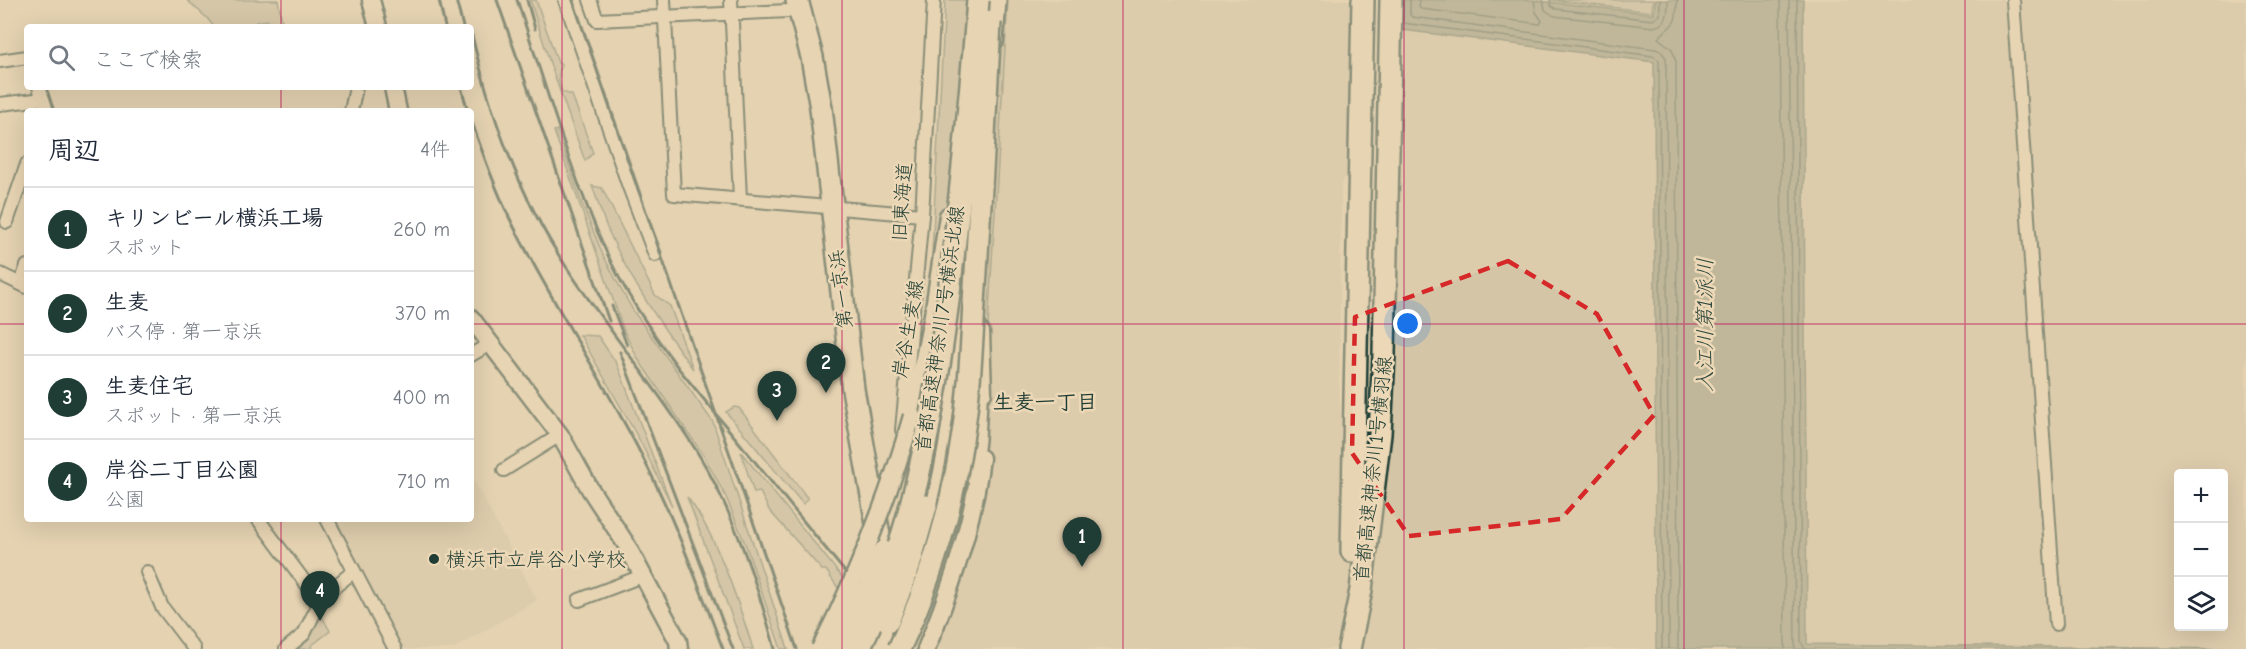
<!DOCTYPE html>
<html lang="ja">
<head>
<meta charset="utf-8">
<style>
  body { margin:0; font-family:"Comic Neue","Klee One",sans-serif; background:#f6f6f7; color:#1f2937 }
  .controls { position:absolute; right:18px; bottom:18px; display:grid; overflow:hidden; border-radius:6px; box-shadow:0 6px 24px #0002 }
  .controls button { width:54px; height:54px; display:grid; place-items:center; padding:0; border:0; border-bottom:2px solid #e0e1e3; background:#fff; color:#1f2937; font:30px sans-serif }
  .you { position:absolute; left:1408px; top:324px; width:21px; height:21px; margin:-15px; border:4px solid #fff; border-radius:50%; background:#1a73e8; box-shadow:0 0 0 9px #1a73e833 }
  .badge { display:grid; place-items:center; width:39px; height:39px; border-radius:50%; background:#1f3d34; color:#fff; font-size:20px; font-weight:700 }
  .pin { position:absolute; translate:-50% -50px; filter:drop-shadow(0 2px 3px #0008) }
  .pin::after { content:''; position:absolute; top:32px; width:21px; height:18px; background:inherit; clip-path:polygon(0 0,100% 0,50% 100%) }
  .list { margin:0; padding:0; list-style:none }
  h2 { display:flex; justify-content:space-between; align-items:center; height:78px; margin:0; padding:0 24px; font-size:26px }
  h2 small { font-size:20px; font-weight:400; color:#747a83 }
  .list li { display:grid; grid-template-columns:39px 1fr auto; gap:18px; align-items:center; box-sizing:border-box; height:84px; padding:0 24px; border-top:2px solid #e0e1e3 }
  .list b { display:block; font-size:22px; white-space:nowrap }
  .list p { margin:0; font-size:20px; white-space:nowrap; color:#747a83 }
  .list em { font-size:20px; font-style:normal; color:#747a83 }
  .icon { flex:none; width:33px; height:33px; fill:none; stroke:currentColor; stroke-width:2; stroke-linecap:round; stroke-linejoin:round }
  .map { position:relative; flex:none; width:2246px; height:649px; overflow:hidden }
  .search { position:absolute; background:#fff; box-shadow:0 6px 24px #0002; left:24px; top:24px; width:450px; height:66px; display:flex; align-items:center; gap:15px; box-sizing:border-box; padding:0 21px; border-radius:6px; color:#747a83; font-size:22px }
  .panel { position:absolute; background:#fff; box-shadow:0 6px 24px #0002; left:24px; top:108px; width:450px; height:414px; border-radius:6px }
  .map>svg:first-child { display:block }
  .built { fill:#d4c5a6; fill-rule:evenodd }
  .green { fill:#c3b99c; stroke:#717b68; stroke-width:1.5 }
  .water { fill:#96977f; stroke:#667361; stroke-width:1.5 }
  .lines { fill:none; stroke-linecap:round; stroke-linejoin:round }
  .shore { stroke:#4f6152; stroke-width:1.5 }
  .street-casing { stroke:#1f3d34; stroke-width:16 }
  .secondary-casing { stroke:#1f3d34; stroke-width:21 }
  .highway-casing { stroke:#1f3d34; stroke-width:26 }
  .street { stroke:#ecd8b6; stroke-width:12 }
  .secondary { stroke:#ecd8b6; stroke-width:16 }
  .highway { stroke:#ecd8b6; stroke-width:21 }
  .rail { stroke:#1f3d34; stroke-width:3 }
  .secondary-bridge-casing { stroke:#1f3d34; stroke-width:21; stroke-linecap:butt }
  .highway-bridge-casing { stroke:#1f3d34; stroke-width:26; stroke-linecap:butt }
  .secondary-bridge { stroke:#ecd8b6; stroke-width:16 }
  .highway-bridge { stroke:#ecd8b6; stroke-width:21 }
  .marked { fill:none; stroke:#d62828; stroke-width:4.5; stroke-dasharray:12 8; stroke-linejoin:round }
  .grid { fill:none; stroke:#c2185b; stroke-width:1.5; stroke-opacity:0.55 }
  .poi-dot { fill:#1f3d34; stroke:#ecd8b6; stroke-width:2 }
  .labels { text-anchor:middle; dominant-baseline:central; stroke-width:5; stroke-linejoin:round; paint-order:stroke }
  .street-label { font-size:20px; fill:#1f3d34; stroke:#ecd8b6 }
  .poi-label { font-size:20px; fill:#1f3d34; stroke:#ecd8b6; text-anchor:start }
  .water-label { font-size:21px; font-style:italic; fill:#314a3f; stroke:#ecd8b6 }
  .neighbourhood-label { font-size:21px; font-weight:bold; fill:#1f3d34; stroke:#ecd8b6 }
</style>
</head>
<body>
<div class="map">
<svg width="2246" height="649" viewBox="0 0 2246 649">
  <rect width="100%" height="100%" fill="#e4d2b1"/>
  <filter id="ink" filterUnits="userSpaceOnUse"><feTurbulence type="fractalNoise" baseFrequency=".0167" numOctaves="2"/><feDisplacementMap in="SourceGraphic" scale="12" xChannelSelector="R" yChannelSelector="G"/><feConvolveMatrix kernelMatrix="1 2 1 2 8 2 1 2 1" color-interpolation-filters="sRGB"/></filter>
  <g filter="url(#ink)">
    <g class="built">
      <path d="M1008,0H1355L1352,161L1341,186L1339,395L1346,465L1388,464L1392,339L1395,29L1654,62L1656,649H939L931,621L923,618L929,603L936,600L940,590L957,581L964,573L976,522Z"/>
      <path d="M1530,0H1655V14Z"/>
      <path d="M1803,0H2246V649L1807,644ZM2178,474H2224V626H2178Z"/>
      <path d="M471,475L537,600L453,649H401L332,519H471Z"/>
    </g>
    <g class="green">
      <path d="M187,0H278L283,27L273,24L267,20L256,22L255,27H214L207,18Z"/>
      <path d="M530,0H536L558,63L562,65C557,73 559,84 562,92L572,95L593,153L585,161L551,66Z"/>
      <path d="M945,0H1008L976,522L918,524Z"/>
      <path d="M1550,0H1653L1652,12Z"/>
      <path d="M557,130L581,201L603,255L622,291L634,312L713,422L788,649H781L746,546L726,497L704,456L638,359L624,331L554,131Z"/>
      <path d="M592,186L602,188L655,295L670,306L693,369C661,325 630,280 608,230C602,216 598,201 592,186Z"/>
      <path d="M580,335L598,336L617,364L672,506L640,441Z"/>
      <path d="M734,407L739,408L808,499L803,504L726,412Z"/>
      <path d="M741,452L867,608L862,617L838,588L826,570H822L769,510L760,492L754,493Z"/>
      <path d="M687,497C716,533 739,604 753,649H744Z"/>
      <path d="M319,611L330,631L311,646L312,649H295Z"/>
    </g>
    <path class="water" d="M1397,0H1530L1654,14L1655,0H1803L1807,644L2246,649H1656L1654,62L1395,29Z"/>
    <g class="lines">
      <g class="shore">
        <path d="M1410,0V15L1412,17L1655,49L1661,51L1666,58L1669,649"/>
        <path d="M1419,0V7L1421,9L1540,24L1542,21L1536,12L1534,0"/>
        <path d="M1543,0L1545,10L1554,16L1654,27C1668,24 1668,13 1668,0"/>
        <path d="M1550,0L1551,6L1556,9L1653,20L1660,15V0"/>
        <path d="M1677,0C1677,26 1674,22 1658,38L1672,49L1676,62L1678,649"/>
        <path d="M1780,0L1785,649"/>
        <path d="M1789,0L1795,649"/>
        <path d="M1797,0L1801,642L1805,649"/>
        <path d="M1403,23L1653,56L1659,60L1662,649"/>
      </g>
      <g class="street-casing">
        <g id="street">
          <path d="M565,0L628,184L655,255"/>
          <path d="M590,0L597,20L789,11"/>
          <path d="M664,0L674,194L922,215"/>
          <path d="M731,0L740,199"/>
          <path d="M2013,0L2056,624"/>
          <path d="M0,61L27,57"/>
          <path d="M39,87L47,111"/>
          <path d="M0,104L35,100L42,97"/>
          <path d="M351,111L356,87"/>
          <path d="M7,222L27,164"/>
          <path d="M0,274L27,287"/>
          <path d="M21,283L27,266"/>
          <path d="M471,355L490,344"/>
          <path d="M902,430L922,215L934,0"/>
          <path d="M504,470L560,435"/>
          <path d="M258,519L319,601"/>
          <path d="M327,519L395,649"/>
          <path d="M147,572L162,607L194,649"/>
          <path d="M579,600L642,576"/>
          <path d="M286,649L304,634L322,597L354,571"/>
        </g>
      </g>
      <g class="secondary-casing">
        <g id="secondary">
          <path d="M371,0L378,27"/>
          <path d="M393,87L398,111"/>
          <path d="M471,318L560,435L590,489L626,544L678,641L679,649"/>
          <path d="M981,332L983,393"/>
          <path d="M912,416L933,315L948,216"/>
          <path d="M926,649C952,587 973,524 981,458"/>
        </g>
      </g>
      <g class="highway-casing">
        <g id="highway">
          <path d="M797,0L812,57L821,108L853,389L885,569"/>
          <path d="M992,41L995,0"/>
          <path d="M970,472L974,440L977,380"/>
          <path d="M1352,551L1363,0"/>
          <path d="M923,560C933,521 944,483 950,443C961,371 962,299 969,227"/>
          <path d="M876,602L883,649"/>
          <path d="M1349,649L1361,590L1380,434L1384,354L1391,0"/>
        </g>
      </g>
      <use href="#street" class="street"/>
      <use href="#secondary" class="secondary"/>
      <use href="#highway" class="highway"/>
      <g class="rail">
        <path d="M439,0L445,27"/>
        <path d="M456,0L463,27"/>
        <path d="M497,0L609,321"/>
        <path d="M517,0C545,83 569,169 605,249C624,292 651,331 679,369L908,649"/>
        <path d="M527,0L535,29"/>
        <path d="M573,0L797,649"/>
        <path d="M471,31C489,110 515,185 558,254C602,324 656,385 699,455C734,513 757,584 775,649"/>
        <path d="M461,87L468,111"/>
        <path d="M471,119C482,152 494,185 509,217C549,299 600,374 642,456C674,518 698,584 723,649"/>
        <path d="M612,306L627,345"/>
        <path d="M620,352L733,649"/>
      </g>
      <g class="secondary-bridge-casing">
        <path id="secondary-bridge" d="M820,649C858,574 889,497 912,416"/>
      </g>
      <g class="highway-bridge-casing">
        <g id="highway-bridge">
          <path d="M888,621L909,566L926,506"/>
          <path d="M839,649L869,588L884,552"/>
          <path d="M859,649C920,521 940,379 955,240C964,160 972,80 978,0"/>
          <path d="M899,649C930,583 951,512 962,440C971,385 972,328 976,272C981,189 986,105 990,22"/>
        </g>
      </g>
      <use href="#secondary-bridge" class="secondary-bridge"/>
      <use href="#highway-bridge" class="highway-bridge"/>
    </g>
  </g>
  <path d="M0 0H2246V649H0ZM1508,261L1597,314L1654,415L1561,519L1409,536L1352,453L1355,317Z" fill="#e4d2b1" fill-opacity=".55" fill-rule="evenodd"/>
  <path class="marked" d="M1508,261L1597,314L1654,415L1561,519L1409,536L1352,453L1355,317Z"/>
  <path class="grid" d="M281,0V27M562,0V649M842,0V649M1123,0V649M1404,0V649M1684,0V649M1965,0V649M281,87V111M0,324H27M471,324H2246M281,519V649"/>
  <circle class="poi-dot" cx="434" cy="559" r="6"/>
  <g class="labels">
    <g class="street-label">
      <text transform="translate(902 202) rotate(-86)">旧東海道</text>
      <text transform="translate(841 289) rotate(-97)">第一京浜</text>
      <text transform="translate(908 329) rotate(-80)">岸谷生麦線</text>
      <text transform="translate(940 329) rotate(-82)">首都高速神奈川7号横浜北線</text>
      <text transform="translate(1373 469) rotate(-84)">首都高速神奈川1号横羽線</text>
    </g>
    <g class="poi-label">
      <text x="446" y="559">横浜市立岸谷小学校</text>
    </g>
    <g class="water-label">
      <text transform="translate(1705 325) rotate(-90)">入江川第1派川</text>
    </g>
    <g class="neighbourhood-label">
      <text x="1045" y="402">生麦一丁目</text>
    </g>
  </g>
</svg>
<div class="controls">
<button>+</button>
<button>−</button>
<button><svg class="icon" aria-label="layers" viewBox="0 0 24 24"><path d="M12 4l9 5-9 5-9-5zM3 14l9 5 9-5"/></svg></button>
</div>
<div class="you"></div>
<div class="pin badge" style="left:1082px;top:567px">1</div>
<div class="pin badge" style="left:826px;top:393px">2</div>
<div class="pin badge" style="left:777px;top:421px">3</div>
<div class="pin badge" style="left:320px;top:621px">4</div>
<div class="search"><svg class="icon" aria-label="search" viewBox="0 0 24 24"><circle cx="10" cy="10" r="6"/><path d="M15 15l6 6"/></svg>ここで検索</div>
<section class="panel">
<h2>周辺<small>4件</small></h2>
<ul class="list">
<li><span class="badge">1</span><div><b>キリンビール横浜工場</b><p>スポット</p></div><em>260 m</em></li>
<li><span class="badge">2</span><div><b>生麦</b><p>バス停 · 第一京浜</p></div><em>370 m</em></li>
<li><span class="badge">3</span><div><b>生麦住宅</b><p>スポット · 第一京浜</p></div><em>400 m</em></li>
<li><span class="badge">4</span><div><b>岸谷二丁目公園</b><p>公園</p></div><em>710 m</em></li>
</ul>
</section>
</div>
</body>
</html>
